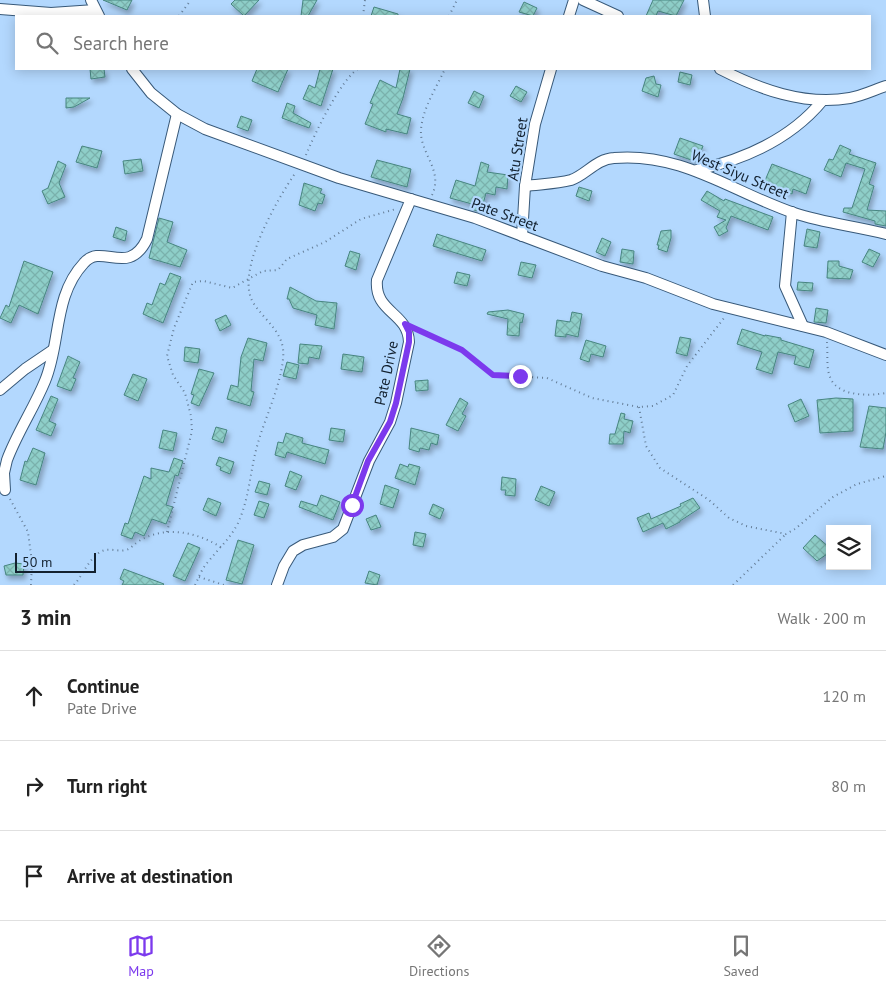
<!DOCTYPE html>
<html lang="en">
<head>
<meta charset="utf-8">
<style>
  body { margin:0; font-family:"PT Sans",sans-serif; background:#f2f2f2; color:#222 }
  .controls { position:absolute; right:15px; bottom:15px; display:grid; overflow:hidden; border-radius:0px; box-shadow:0 2px 12px #0003 }
  .controls button { width:45px; height:45px; display:grid; place-items:center; padding:0; border:0; border-bottom:1px solid #e0e0e0; background:#fff; color:#222; font:25px sans-serif }
  .scale { position:absolute; left:15px; bottom:12px; width:81px; box-sizing:border-box; padding-left:5px; border:2px solid #13212f; border-top:0; font-size:14px; line-height:18px; white-space:nowrap; color:#13212f; -webkit-text-stroke:4px #b3d8fe; paint-order:stroke }
  .stop { position:absolute; width:15px; height:15px; margin:-11px; border:4px solid #7c3aed; border-radius:50%; background:#fff }
  .stop.end { background:#7c3aed; border-color:#fff; box-shadow:0 1px 5px #0008 }
  .list { margin:0; padding:0; list-style:none }
  h2 { display:flex; justify-content:space-between; align-items:center; height:65px; margin:0; padding:0 20px; font-size:21px }
  h2 small { font-size:16px; font-weight:400; color:#767676 }
  .list li { display:grid; grid-template-columns:32px 1fr auto; gap:15px; align-items:center; box-sizing:border-box; height:90px; padding:0 20px; border-top:1px solid #e0e0e0 }
  .list b { display:block; font-size:19px; white-space:nowrap }
  .list p { margin:0; font-size:16px; white-space:nowrap; color:#767676 }
  .list em { font-size:16px; font-style:normal; color:#767676 }
  .icon { flex:none; width:28px; height:28px; fill:none; stroke:currentColor; stroke-width:2; stroke-linecap:round; stroke-linejoin:round }
  .map { position:relative; flex:none; width:886px; height:585px; overflow:hidden }
  .search { position:absolute; background:#fff; box-shadow:0 2px 12px #0003; left:15px; right:15px; top:15px; height:55px; display:flex; align-items:center; gap:12px; box-sizing:border-box; padding:0 18px; border-radius:0px; color:#767676; font-size:19px }
  .sheet { height:335px; background:#fff }
  nav { display:flex; justify-content:space-around; align-items:center; box-sizing:border-box; height:70px; border-top:1px solid #e0e0e0; background:#fff; font-size:14px; color:#767676 }
  nav a { display:grid; justify-items:center; gap:2px }
  nav .on { color:#7c3aed }
  .map>svg:first-child { display:block }
  .building { fill:url(#building-cross-hatch); stroke:#478580; filter:url(#shadow) }
  .lines { fill:none; stroke-linecap:round; stroke-linejoin:round }
  .minor-casing { stroke:#385979; stroke-width:12 }
  .path { stroke:#647d97; stroke-width:2; stroke-dasharray:1 4; stroke-linecap:butt }
  .minor { stroke:#fff; stroke-width:10 }
  .route { stroke:#7c3aed; stroke-width:6 }
  .labels { text-anchor:middle; dominant-baseline:central; stroke-width:4.5; stroke-linejoin:round; paint-order:stroke }
  .street-label { font-size:15px; fill:#13212f; stroke:#b3d8fe }
</style>
</head>
<body>
<div class="map">
<svg width="886" height="585" viewBox="0 0 886 585">
  <defs>
    <pattern id="building-cross-hatch" width="8" height="8" patternUnits="userSpaceOnUse" patternTransform="scale(1.25)"><rect width="8" height="8" fill="#8ecec8"/><path d="M0 0l8 8M0 8l8-8" fill="none" stroke="#7ab1ac"/></pattern>
    <filter id="shadow"><feDropShadow dx="2.5" dy="4" stdDeviation="2.5" flood-color="#0004"/></filter>
  </defs>
  <rect width="100%" height="100%" fill="#b3d8fe"/>
  <g class="building">
    <path d="M103,0H132L127,10Z"/>
    <path d="M235,0H259L244,16L231,4Z"/>
    <path d="M303,0H317L308,16H301Z"/>
    <path d="M653,0H684L676,16L658,11L656,16H646Z"/>
    <path d="M524,2L537,8L533,16L519,12Z"/>
    <path d="M374,7L398,14V16H371Z"/>
    <path d="M90,69H104L105,77L91,79Z"/>
    <path d="M257,69H288L278,92L252,81Z"/>
    <path d="M320,69H333L321,106L303,99L309,85L315,88Z"/>
    <path d="M400,69H410L403,98L397,114L411,118L407,134L386,129V132L365,124L373,104L370,103L380,80L396,88Z"/>
    <path d="M680,72L692,75L690,85L678,82Z"/>
    <path d="M654,76L656,84L661,85L658,97L642,91L646,78Z"/>
    <path d="M516,86L527,92L521,102L510,96Z"/>
    <path d="M474,91L484,96L479,108L468,103Z"/>
    <path d="M66,98H90L74,107L66,108Z"/>
    <path d="M287,103L295,106L293,113L311,123L309,128L282,118Z"/>
    <path d="M241,116L252,120L248,131L237,127Z"/>
    <path d="M680,138L703,146L697,162L674,154Z"/>
    <path d="M840,145L851,150L849,154L876,163L869,184L874,186L867,210L886,211V226L875,224V221L843,212L844,208H852L865,169L846,163L841,177L824,170L829,159L833,160Z"/>
    <path d="M82,146L102,151L97,168L76,162Z"/>
    <path d="M141,159L143,171L125,174L123,161Z"/>
    <path d="M377,160L411,169L407,187L371,177Z"/>
    <path d="M58,161L66,165L59,183L65,197L48,204L42,191L48,188Z"/>
    <path d="M481,162L489,165L487,172L508,175L507,189L496,187L495,195L486,193L481,212L471,209L472,204L450,198L456,180L475,186Z"/>
    <path d="M772,164L811,179L806,194L793,189L792,194L764,183Z"/>
    <path d="M304,183L322,189L320,193L325,195L322,204L318,203L315,211L299,205Z"/>
    <path d="M579,187L592,191L589,201L576,196Z"/>
    <path d="M707,191L724,201L725,199L773,217L768,230L731,216L726,228L728,231L719,236L714,227L726,220L717,217L720,211L701,200Z"/>
    <path d="M159,218L173,222L167,242L187,250L180,267L149,258Z"/>
    <path d="M116,227L127,231L125,241L113,237Z"/>
    <path d="M807,229L820,232L817,248L804,246Z"/>
    <path d="M671,230V238L667,252L658,249L659,245H657L661,231Z"/>
    <path d="M437,234L486,250L482,261L433,246Z"/>
    <path d="M602,238L611,242L605,256L596,252Z"/>
    <path d="M622,249L634,251L633,264L620,262Z"/>
    <path d="M869,249L880,254L873,267L862,262Z"/>
    <path d="M350,251L360,254L356,270L345,266Z"/>
    <path d="M24,261L53,272L38,314L19,305L11,323L0,318L6,305L9,307Z"/>
    <path d="M828,261H839V266L853,270L850,279L827,278Z"/>
    <path d="M521,262L536,265L532,278L518,275Z"/>
    <path d="M457,272L470,275L467,286L454,283Z"/>
    <path d="M170,273L181,277L163,323L143,314L147,303L152,305L160,283L165,285Z"/>
    <path d="M798,282L813,283L812,291L797,290Z"/>
    <path d="M290,287L316,301L337,303L334,329L315,325L317,315L293,308L289,299H287Z"/>
    <path d="M816,308L828,310L826,323L814,322Z"/>
    <path d="M508,310L524,314L522,323L520,322L519,336L507,335L508,319L487,314L488,312Z"/>
    <path d="M572,312L582,314L578,337L566,334V337L555,336L557,320L570,322Z"/>
    <path d="M226,315L231,325L220,331L215,320Z"/>
    <path d="M742,329L765,336V335L781,338V340L814,350L809,368L794,364L796,356L778,352L772,374L756,369L762,352L737,344Z"/>
    <path d="M680,337L691,339L687,356L676,353Z"/>
    <path d="M248,338L267,343L263,361L254,359L251,391L254,392L250,406L227,399L231,385L238,387L241,357Z"/>
    <path d="M586,340L606,346L603,357L591,354L589,362L580,359Z"/>
    <path d="M300,344L322,346L319,359L309,357L308,364L298,363Z"/>
    <path d="M185,347L200,349L198,363L184,361Z"/>
    <path d="M343,354L364,357L362,372L341,369Z"/>
    <path d="M68,356L80,362L73,378L76,379L71,391L57,386Z"/>
    <path d="M287,362L299,365L296,379L283,376Z"/>
    <path d="M199,369L214,373L199,406L191,403L194,395L191,394Z"/>
    <path d="M133,374L147,379L138,401L124,395Z"/>
    <path d="M428,380V390L416,391L415,381Z"/>
    <path d="M51,396L58,399L49,421L56,424L51,436L36,430Z"/>
    <path d="M460,398L468,403L462,414L466,416L458,431L446,425Z"/>
    <path d="M836,398L853,399V431L820,433L817,400Z"/>
    <path d="M801,399L809,416L795,422L788,405Z"/>
    <path d="M869,406L886,408V432L883,449L860,447Z"/>
    <path d="M621,413L625,414L624,419L633,421L630,433L624,431L623,444H609L610,434H615Z"/>
    <path d="M216,427L227,430L223,443L212,439Z"/>
    <path d="M331,428L345,430L343,442L329,440Z"/>
    <path d="M411,428L439,435L437,445L431,443L429,450L420,448L419,452L409,449Z"/>
    <path d="M163,430L177,433L173,451L159,448Z"/>
    <path d="M286,433L303,438L302,443L329,450L325,464L287,452L285,458L275,455L278,442L283,443Z"/>
    <path d="M33,448L45,453L36,485L20,480L25,461L27,462Z"/>
    <path d="M219,457L234,462L230,474L220,470L221,467L216,465Z"/>
    <path d="M174,458L183,461L178,476L175,475L166,505L173,507L166,524L152,519L144,536L135,532L132,539L121,535L125,523L128,524L144,476L151,479V468L169,472Z"/>
    <path d="M400,464L408,467L409,464L420,467L415,485L395,478Z"/>
    <path d="M290,471L302,476L296,490L285,486Z"/>
    <path d="M502,477L516,479L515,496L505,495L506,490H501Z"/>
    <path d="M259,481L270,484L267,495L255,492Z"/>
    <path d="M385,485L399,490L393,508L380,504Z"/>
    <path d="M541,486L555,492L549,506L535,500Z"/>
    <path d="M321,495L340,502L333,520L299,507L301,501L317,506Z"/>
    <path d="M208,498L221,503L216,516L203,510Z"/>
    <path d="M693,498L700,508L680,521V522L666,529L663,523L643,532L637,518L649,513L651,519L681,506L680,504Z"/>
    <path d="M259,501L269,504L264,518L254,515Z"/>
    <path d="M433,504L444,509L440,519L429,514Z"/>
    <path d="M376,515L381,527L371,530L366,519Z"/>
    <path d="M415,532L426,534L423,547L413,545Z"/>
    <path d="M815,535L830,548V552L817,561L803,548Z"/>
    <path d="M238,540L254,545L242,584L226,580Z"/>
    <path d="M188,543L200,548L185,581L173,576Z"/>
    <path d="M15,563L24,564L23,575H6L4,566Z"/>
    <path d="M124,569L164,584L163,585H122L124,581L120,579Z"/>
    <path d="M369,571L380,575L377,585L365,583Z"/>
  </g>
  <g class="lines">
    <g class="minor-casing">
      <g id="minor">
        <path d="M91,0L99,16"/>
        <path d="M583,0L618,16"/>
        <path d="M703,0L705,16"/>
        <path d="M0,9L51,13L95,10"/>
        <path d="M569,16L574,0"/>
        <path d="M132,69L151,93L177,114L205,129L339,178L475,218L602,266L646,278L713,304L826,332L886,355"/>
        <path d="M720,69C759,89 804,106 850,98C862,96 874,90 886,86"/>
        <path d="M697,170C746,159 791,139 823,100"/>
        <path d="M525,186C540,184 556,184 571,180C586,175 596,159 614,158C682,152 732,192 794,213C824,223 855,226 886,234"/>
        <path d="M792,212L785,286L803,326"/>
        <path d="M522,236L525,186L535,124L551,69"/>
        <path d="M0,390L25,369L53,350"/>
        <path d="M5,490L4,473L7,460C17,433 34,408 45,381C61,343 53,296 84,263C102,242 128,278 147,239L177,114"/>
        <path d="M277,585L284,566L293,551L303,545L333,537L343,529L369,461L390,422L396,403L409,342C408,312 374,313 377,280L411,199"/>
      </g>
    </g>
    <g class="path">
      <path d="M179,16L191,0"/>
      <path d="M363,16L365,0"/>
      <path d="M449,16L457,0"/>
      <path d="M306,155C314,135 341,79 358,69"/>
      <path d="M432,195C444,170 419,153 421,129C423,108 436,88 445,69"/>
      <path d="M416,328L461,349L493,375L547,378L592,398L639,407L653,406L673,395L687,366L724,318"/>
      <path d="M827,342C828,353 826,368 830,377C837,397 870,396 886,393"/>
      <path d="M639,407L646,446L660,468L709,500L729,518L746,526L786,534L795,529L833,497L857,484L886,476"/>
      <path d="M10,499L28,532L32,562L31,585"/>
      <path d="M167,532L192,431L191,416L185,393L173,375L167,356L174,328L193,282L204,281L232,288L263,271L278,270L287,259L325,242L361,219L396,209"/>
      <path d="M199,577L224,585"/>
      <path d="M74,585C83,575 88,560 100,552C108,547 117,552 126,550C132,548 134,544 139,541C165,525 198,532 222,548"/>
      <path d="M195,585C199,577 202,568 208,562C219,548 230,539 238,523C250,497 250,469 258,443C266,415 280,388 283,359C286,334 267,323 254,304C233,274 278,198 296,172"/>
      <path d="M733,585L786,534"/>
    </g>
    <use href="#minor" class="minor"/>
  </g>
  <g class="lines">
    <path class="route" d="M352,505L368,461L390,422L396,403L409,342V332L405,324L462,350L493,375L520,376"/>
  </g>
  <g class="labels">
    <g class="street-label">
      <text transform="translate(517 149) rotate(-81)">Atu Street</text>
      <text transform="translate(740 174) rotate(23)">West Siyu Street</text>
      <text transform="translate(505 214) rotate(20)">Pate Street</text>
      <text transform="translate(386 373) rotate(-78)">Pate Drive</text>
    </g>
  </g>
</svg>
<div class="controls">
<button><svg class="icon" aria-label="layers" viewBox="0 0 24 24"><path d="M12 4l9 5-9 5-9-5zM3 14l9 5 9-5"/></svg></button>
</div>
<div class="scale">50 m</div>
<div class="stop" style="left:352px;top:505px"></div>
<div class="stop end" style="left:520px;top:376px"></div>
<div class="search"><svg class="icon" aria-label="search" viewBox="0 0 24 24"><circle cx="10" cy="10" r="6"/><path d="M15 15l6 6"/></svg>Search here</div>
</div>
<section class="sheet">
<h2>3 min<small>Walk · 200 m</small></h2>
<ul class="list">
<li><svg class="icon" aria-label="ahead" viewBox="0 0 24 24"><path d="M12 20V5M6 11l6-6 6 6"/></svg><div><b>Continue</b><p>Pate Drive</p></div><em>120 m</em></li>
<li><svg class="icon" aria-label="right" viewBox="0 0 24 24"><path d="M7 20v-9h11M14 6l5 5-5 5"/></svg><div><b>Turn right</b></div><em>80 m</em></li>
<li><svg class="icon" aria-label="arrive" viewBox="0 0 24 24"><path d="M6 21V4h12l-3 4 3 4H6"/></svg><div><b>Arrive at destination</b></div></li>
</ul>
</section>
<nav>
<a class="on"><svg class="icon" aria-label="map" viewBox="0 0 24 24"><path d="M3 6l6-2 6 2 6-2v14l-6 2-6-2-6 2zM9 4v14M15 6v14"/></svg>Map</a>
<a><svg class="icon" aria-label="directions" viewBox="0 0 24 24"><path d="M12 3l9 9-9 9-9-9zM9 14v-3h6M13 9l2 2-2 2"/></svg>Directions</a>
<a><svg class="icon" aria-label="saved" viewBox="0 0 24 24"><path d="M7 4h10v16l-5-4-5 4z"/></svg>Saved</a>
</nav>
</body>
</html>
